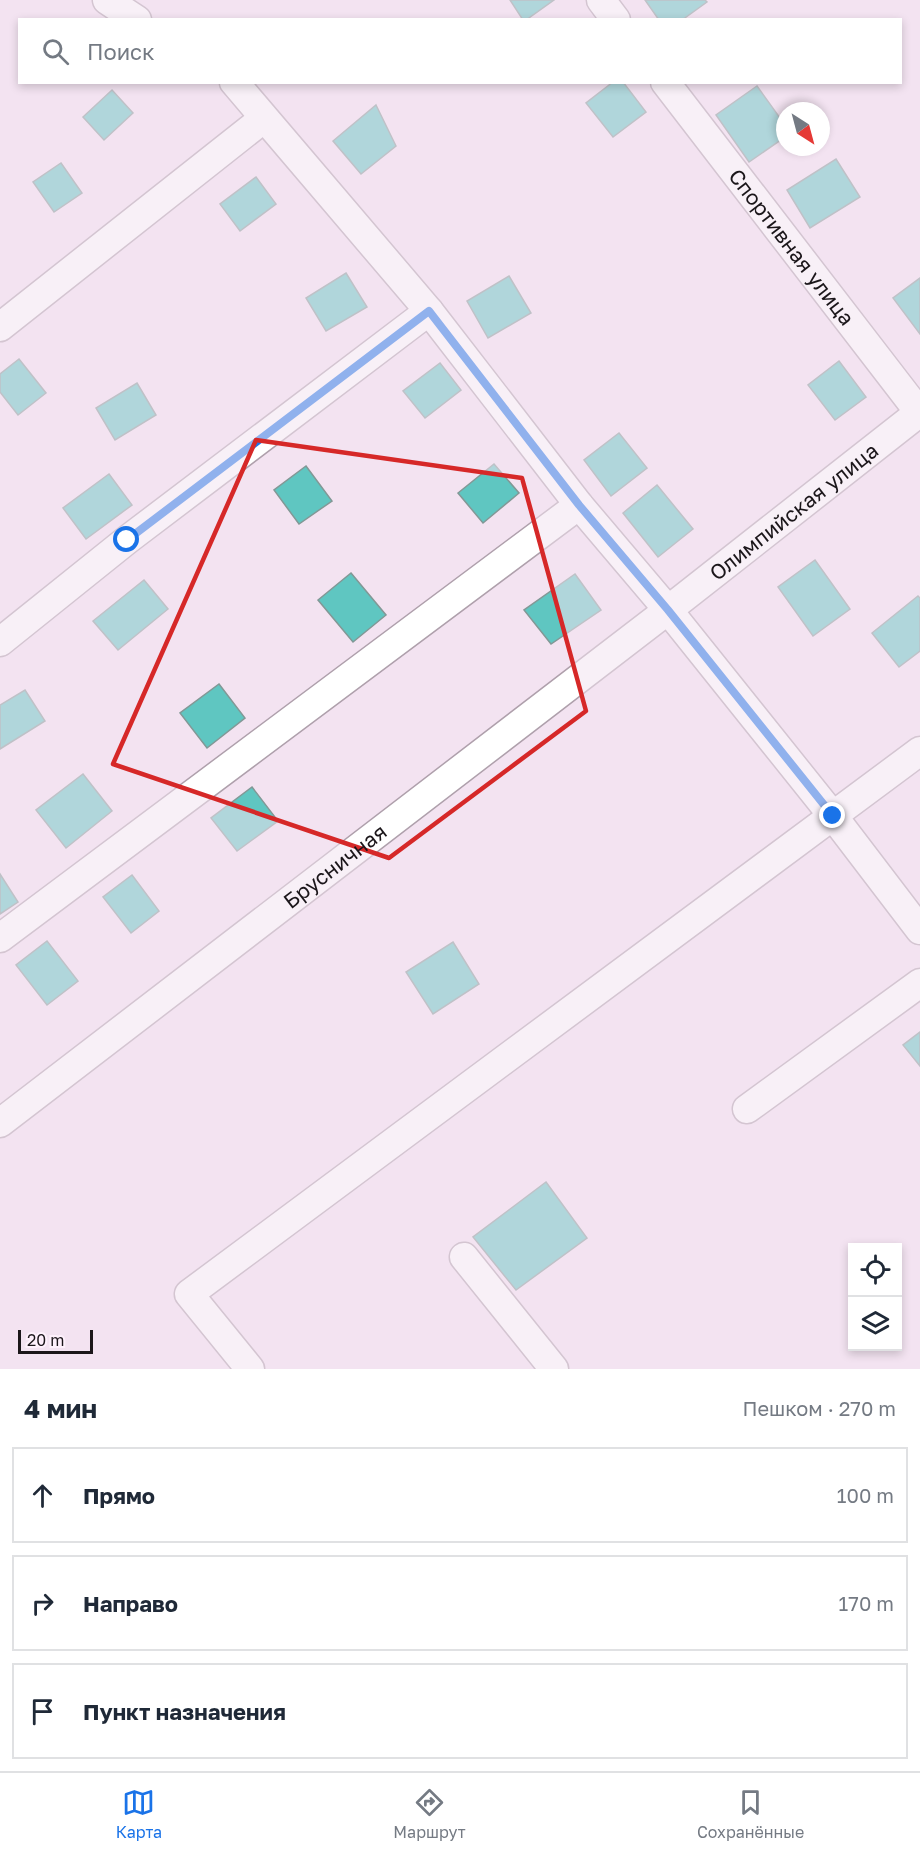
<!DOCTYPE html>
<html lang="ru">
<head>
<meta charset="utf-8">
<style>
  body { margin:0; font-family:"Golos Text",sans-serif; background:#f2f2f3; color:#1f2937 }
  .controls { position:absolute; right:18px; bottom:18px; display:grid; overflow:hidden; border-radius:0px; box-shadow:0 3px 9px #0003 }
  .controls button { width:54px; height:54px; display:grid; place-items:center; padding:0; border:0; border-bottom:2px solid #e0e1e3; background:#fff; color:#1f2937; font:30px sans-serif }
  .compass { position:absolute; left:776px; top:102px; width:54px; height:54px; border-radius:50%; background:#fff; box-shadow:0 3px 9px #0003; rotate:144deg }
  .scale { position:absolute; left:18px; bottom:15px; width:75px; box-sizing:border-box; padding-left:6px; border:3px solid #1b161a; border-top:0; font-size:16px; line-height:21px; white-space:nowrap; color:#1b161a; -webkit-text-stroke:4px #fef1fc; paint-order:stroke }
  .stop { position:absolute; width:18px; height:18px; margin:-14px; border:4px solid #1a73e8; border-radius:50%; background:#fff }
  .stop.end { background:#1a73e8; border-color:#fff; box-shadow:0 2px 6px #0008 }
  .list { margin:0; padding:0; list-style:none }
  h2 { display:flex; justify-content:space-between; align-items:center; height:78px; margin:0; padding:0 24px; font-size:26px }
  h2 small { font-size:20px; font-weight:400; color:#747a83 }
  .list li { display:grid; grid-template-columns:39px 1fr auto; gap:18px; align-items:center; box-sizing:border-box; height:96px; margin:0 12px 12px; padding:0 12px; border:2px solid #e0e1e3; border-radius:0px }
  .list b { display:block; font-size:22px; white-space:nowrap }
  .list em { font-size:20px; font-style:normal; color:#747a83 }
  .icon { flex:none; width:33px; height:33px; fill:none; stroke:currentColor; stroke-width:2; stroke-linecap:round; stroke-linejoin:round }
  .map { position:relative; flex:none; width:920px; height:1369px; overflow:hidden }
  .search { position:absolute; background:#fff; box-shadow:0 3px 9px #0003; left:18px; right:18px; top:18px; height:66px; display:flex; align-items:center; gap:15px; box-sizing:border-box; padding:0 21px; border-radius:0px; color:#747a83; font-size:22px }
  .sheet { height:402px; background:#fff }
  nav { display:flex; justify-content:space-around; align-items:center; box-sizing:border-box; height:84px; border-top:2px solid #e0e1e3; background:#fff; font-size:16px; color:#747a83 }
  nav a { display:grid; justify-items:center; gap:3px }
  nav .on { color:#1a73e8 }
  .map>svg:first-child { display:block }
  .building { fill:#5fc6c1; stroke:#829896; stroke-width:1.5 }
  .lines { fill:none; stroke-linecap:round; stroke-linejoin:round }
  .minor-casing { stroke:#afa0ac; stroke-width:31 }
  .minor { stroke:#fff; stroke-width:28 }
  .route { stroke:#1a73e8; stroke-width:8 }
  .marked { fill:none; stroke:#d62828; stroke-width:4.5; stroke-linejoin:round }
  .labels { text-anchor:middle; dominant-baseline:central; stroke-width:6; stroke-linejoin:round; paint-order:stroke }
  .street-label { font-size:21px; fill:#1b161a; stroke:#fef1fc }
</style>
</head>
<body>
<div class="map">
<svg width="920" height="1369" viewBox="0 0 920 1369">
  <rect width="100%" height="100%" fill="#f3e3f1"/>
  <g class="building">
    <path d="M510,0H554L526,20H523Z"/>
    <path d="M645,0H705L707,2L682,20H659Z"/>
    <path d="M613,82H623L646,112L613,137L586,103Z"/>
    <path d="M757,86L785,125V137L749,162L716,115Z"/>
    <path d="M112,90L133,113L104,140L83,117Z"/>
    <path d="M376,105L396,146L361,174L333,141Z"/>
    <path d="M836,159L860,197L810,228L787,190Z"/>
    <path d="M61,163L82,193L54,212L33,182Z"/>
    <path d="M256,177L276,204L240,231L220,204Z"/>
    <path d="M346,273L367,307L326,331L306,298Z"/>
    <path d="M509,276L531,313L488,338L467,301Z"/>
    <path d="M920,278V334L893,298Z"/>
    <path d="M19,359L46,393L18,415L0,392V374Z"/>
    <path d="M839,361L866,397L835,420L808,385Z"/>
    <path d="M440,363L461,390L425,418L403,391Z"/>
    <path d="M137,383L156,415L115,440L96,408Z"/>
    <path d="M619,433L647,468L611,496L584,460Z"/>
    <path d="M494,464L519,493L483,523L458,493Z"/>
    <path d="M306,466L332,501L299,524L274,490Z"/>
    <path d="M109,474L132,505L86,539L63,508Z"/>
    <path d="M657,485L693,529L658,557L623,513Z"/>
    <path d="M815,560L850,609L813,636L778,587Z"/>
    <path d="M351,573L386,615L353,642L318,600Z"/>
    <path d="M575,574L601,610L551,644L524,610Z"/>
    <path d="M144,580L168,609L118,650L93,621Z"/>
    <path d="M918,596L920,598V651L899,667L872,633Z"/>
    <path d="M219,684L245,718L207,748L180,713Z"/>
    <path d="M25,690L45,721L0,749V705Z"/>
    <path d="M83,774L112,811L66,848L36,810Z"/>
    <path d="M252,787L278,821L237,851L211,818Z"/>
    <path d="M0,874L18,902L0,914Z"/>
    <path d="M132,875L159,911L131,933L103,897Z"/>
    <path d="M47,941L78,981L47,1005L16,965Z"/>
    <path d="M453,942L479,984L433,1014L406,972Z"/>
    <path d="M920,1032V1066L903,1045Z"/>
    <path d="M546,1182L587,1238L516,1290L473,1237Z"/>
  </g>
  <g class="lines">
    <g class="minor-casing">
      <g id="minor">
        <path d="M107,0L137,20"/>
        <path d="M601,0L616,20"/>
        <path d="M234,82L429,311L579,505L668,610L833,816L920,930"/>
        <path id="s1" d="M665,82L919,412"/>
        <path d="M0,327L263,119"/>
        <path d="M0,642L127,540L429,311"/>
        <path d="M0,938L579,505"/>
        <path d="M747,1109L920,983"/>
        <path id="s2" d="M0,1123L668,610L920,412"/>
        <path d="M464,1257L554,1369"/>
        <path d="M250,1369L189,1294L920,751"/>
      </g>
    </g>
    <use href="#minor" class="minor"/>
  </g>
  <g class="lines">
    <path class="route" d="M127,540L429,311L579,505L668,610L833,816"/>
  </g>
  <path d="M0 0H920V1369H0ZM256,440L522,478L586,711L389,858L113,764Z" fill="#f3e3f1" fill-opacity=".55" fill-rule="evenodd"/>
  <path class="marked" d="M256,440L522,478L586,711L389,858L113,764Z"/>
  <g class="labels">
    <g class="street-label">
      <text stroke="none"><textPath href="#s1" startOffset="208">Спортивная улица</textPath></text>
      <text stroke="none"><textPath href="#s2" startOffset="1002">Олимпийская улица</textPath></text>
      <text stroke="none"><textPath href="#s2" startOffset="422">Брусничная</textPath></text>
    </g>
  </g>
</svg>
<div class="controls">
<button><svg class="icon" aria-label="locate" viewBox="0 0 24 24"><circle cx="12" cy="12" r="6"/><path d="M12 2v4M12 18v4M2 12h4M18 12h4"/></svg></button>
<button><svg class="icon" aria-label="layers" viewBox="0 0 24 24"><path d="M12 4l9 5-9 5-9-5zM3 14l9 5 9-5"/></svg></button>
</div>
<svg class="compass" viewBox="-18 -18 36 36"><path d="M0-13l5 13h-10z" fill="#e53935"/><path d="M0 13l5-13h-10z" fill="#747a83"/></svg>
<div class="scale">20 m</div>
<div class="stop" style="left:127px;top:540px"></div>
<div class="stop end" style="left:833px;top:816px"></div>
<div class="search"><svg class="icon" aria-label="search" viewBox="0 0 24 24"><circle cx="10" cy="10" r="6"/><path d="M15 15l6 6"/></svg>Поиск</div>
</div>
<section class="sheet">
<h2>4 мин<small>Пешком · 270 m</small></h2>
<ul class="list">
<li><svg class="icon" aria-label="ahead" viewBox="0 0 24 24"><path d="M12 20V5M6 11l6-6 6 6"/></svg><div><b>Прямо</b></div><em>100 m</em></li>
<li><svg class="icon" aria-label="right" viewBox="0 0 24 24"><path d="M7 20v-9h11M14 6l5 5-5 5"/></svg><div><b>Направо</b></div><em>170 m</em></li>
<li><svg class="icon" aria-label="arrive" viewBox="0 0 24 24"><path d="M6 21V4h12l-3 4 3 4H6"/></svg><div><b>Пункт назначения</b></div></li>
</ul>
</section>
<nav>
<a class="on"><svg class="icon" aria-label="map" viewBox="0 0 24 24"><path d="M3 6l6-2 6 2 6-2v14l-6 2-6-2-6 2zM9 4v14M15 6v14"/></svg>Карта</a>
<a><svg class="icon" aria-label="directions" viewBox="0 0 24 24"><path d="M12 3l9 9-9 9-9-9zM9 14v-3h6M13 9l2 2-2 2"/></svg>Маршрут</a>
<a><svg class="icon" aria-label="saved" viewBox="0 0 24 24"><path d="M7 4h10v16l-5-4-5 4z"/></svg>Сохранённые</a>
</nav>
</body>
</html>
